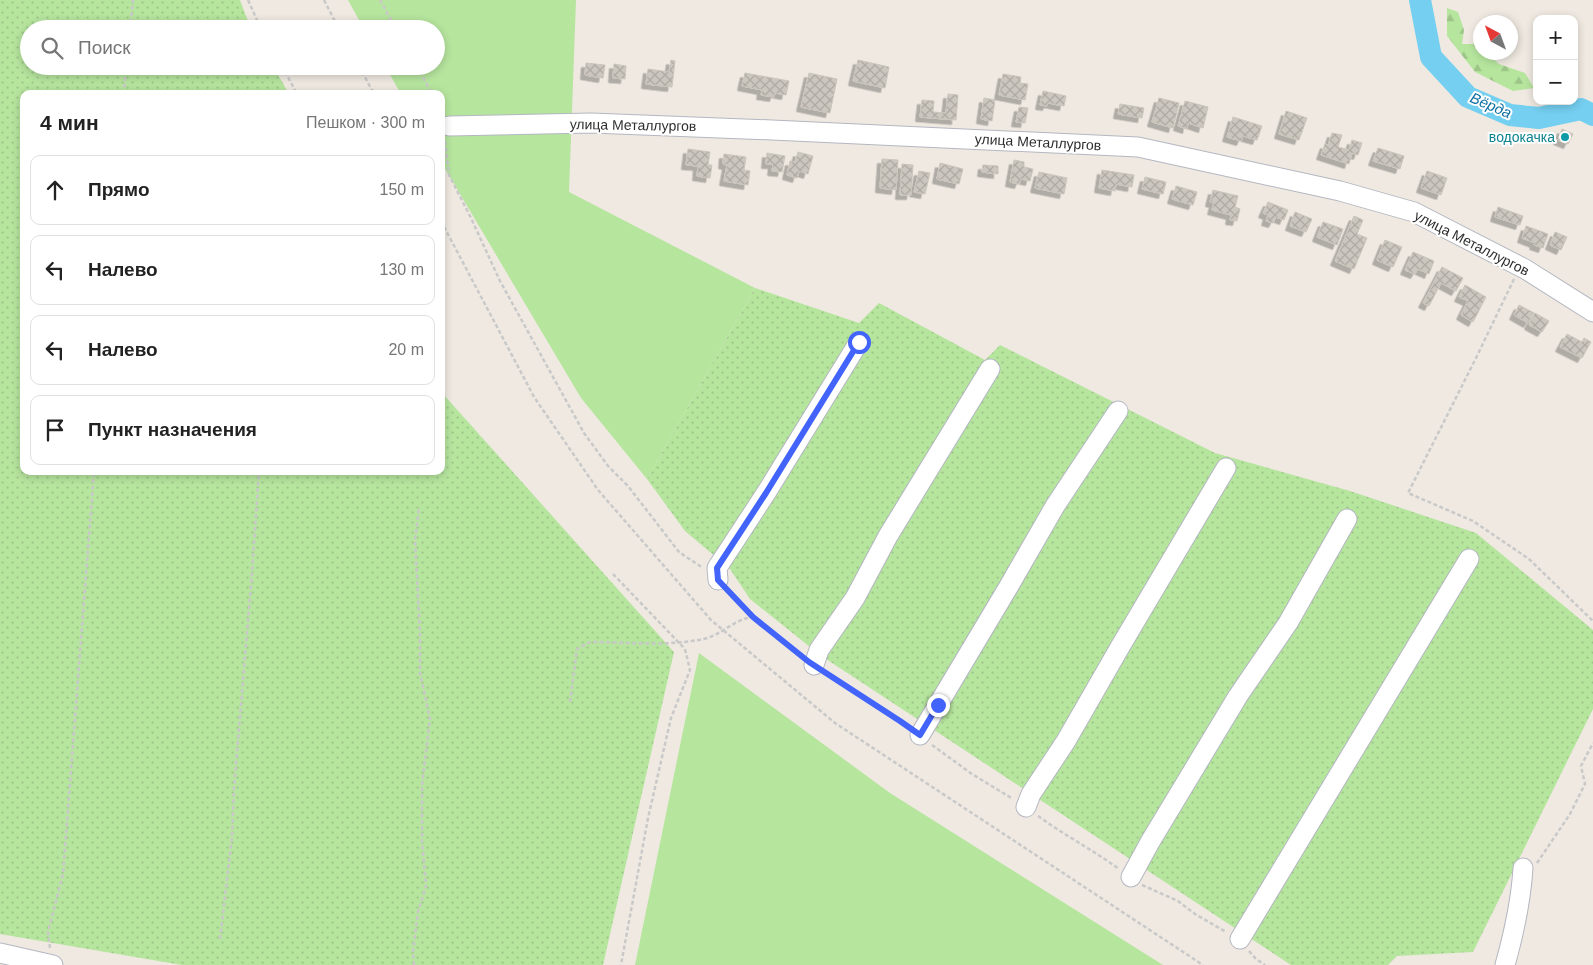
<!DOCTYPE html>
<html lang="ru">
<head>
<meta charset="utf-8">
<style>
  body { margin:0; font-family:Arial,sans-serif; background:#f2f2f2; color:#222 }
  .controls { position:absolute; right:15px; top:15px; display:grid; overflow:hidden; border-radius:10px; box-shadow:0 2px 8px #0003 }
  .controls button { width:45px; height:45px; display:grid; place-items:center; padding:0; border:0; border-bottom:1px solid #e0e0e0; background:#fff; color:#222; font:25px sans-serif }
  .compass { position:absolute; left:1473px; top:15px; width:45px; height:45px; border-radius:50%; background:#fff; box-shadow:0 2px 8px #0003; rotate:319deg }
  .stop { position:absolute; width:15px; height:15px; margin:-11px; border:4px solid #4264fb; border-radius:50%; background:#fff }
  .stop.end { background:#4264fb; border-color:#fff; box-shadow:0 1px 5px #0008 }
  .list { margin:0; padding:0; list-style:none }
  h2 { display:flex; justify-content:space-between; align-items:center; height:65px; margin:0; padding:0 20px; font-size:21px }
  h2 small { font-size:16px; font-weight:400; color:#767676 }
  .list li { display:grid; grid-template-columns:32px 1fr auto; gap:15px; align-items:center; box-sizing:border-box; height:70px; margin:0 10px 10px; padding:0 10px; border:1px solid #e0e0e0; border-radius:10px }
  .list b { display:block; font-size:19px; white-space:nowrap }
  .list em { font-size:16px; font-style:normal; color:#767676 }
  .icon { flex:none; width:28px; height:28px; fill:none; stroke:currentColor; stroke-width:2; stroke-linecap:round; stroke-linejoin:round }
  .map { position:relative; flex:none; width:1593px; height:965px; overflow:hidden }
  .search { position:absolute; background:#fff; box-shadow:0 2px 8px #0003; left:20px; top:20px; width:425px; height:55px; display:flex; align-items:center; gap:12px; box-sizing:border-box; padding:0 18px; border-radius:28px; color:#767676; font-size:19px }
  .panel { position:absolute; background:#fff; box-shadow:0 2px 8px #0003; left:20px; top:90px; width:425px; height:385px; border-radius:10px }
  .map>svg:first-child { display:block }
  .grass { fill:#b6e59e }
  .forest { fill:url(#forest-firs) }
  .garden { fill:url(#garden-dots) }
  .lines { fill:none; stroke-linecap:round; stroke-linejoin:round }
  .river { stroke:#75cff0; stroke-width:22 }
  .building { fill:url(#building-cross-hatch); stroke:#cbc5ba; filter:url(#shadow) }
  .minor-casing { stroke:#b4b7c1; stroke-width:21 }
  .path { stroke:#c9c9c9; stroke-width:2.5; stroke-dasharray:4 2.5; stroke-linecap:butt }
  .minor { stroke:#fff; stroke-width:19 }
  .route { stroke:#4264fb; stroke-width:6 }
  .culture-dot { fill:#0f9aa8; stroke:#fff; stroke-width:2 }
  .labels { text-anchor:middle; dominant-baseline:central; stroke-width:4; stroke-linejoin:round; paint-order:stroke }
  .street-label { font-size:14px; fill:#2e2e2e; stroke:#fff }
  .culture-label { font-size:14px; fill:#0d838f; stroke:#fff; text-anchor:end }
  .water-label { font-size:15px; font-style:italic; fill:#0d6fa3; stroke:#fff }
</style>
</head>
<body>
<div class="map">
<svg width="1593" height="965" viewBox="0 0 1593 965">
  <defs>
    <pattern id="forest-firs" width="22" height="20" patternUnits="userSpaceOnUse" patternTransform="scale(1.25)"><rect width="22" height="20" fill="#b6e59e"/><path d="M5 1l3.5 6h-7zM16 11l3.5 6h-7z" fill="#9dc588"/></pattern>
    <pattern id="garden-dots" width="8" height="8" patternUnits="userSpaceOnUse" patternTransform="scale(1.25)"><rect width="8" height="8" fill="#b6e59e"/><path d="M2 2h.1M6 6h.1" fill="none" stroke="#9dc588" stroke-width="1.8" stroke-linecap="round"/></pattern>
    <pattern id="building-cross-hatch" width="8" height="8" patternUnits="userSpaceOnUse" patternTransform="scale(1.25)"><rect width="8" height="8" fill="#cbc7bf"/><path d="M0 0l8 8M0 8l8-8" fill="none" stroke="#afaba4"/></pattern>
    <filter id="shadow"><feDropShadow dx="-4.5" dy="4.5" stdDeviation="0" flood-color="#0004"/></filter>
  </defs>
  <rect width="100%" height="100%" fill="#efe9e1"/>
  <g class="grass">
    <path d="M348,0H576L569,192L755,288L647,479L581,398L441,162V94H401L385,66H436V29H364Z"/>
    <path d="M699,653L890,793L1163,965H635Z"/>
  </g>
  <path class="forest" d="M1447,8L1458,12L1464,30L1462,44H1473L1480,37V52L1494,53L1491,57L1499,64L1525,73L1534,88L1513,91L1475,72L1447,36Z"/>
  <g class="garden">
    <path d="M0,0H240L251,29H29V66H273L289,94H24V471H441V394H443L674,652L603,965H182L0,934Z"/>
    <path d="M755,288L859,323L879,303L985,360L1000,345L1215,453L1350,491L1476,533L1593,630V709L1473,952L1397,956L1388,965H1291L820,655L750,599L730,569L685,531L647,479Z"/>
  </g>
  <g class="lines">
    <path class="river" d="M1420,0L1431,57L1468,97L1510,115L1539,118L1581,109L1593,115"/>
  </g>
  <g class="building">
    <path d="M671,60L675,61L672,87L646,84L648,69L669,72Z"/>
    <path d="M858,60L889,67L885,88L853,81Z"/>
    <path d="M586,63L605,65L603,78L585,75Z"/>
    <path d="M614,64L626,66L625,79L613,78Z"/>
    <path d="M745,73L789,81L786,95L775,93L774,97L761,95L762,90L742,86Z"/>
    <path d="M809,73L837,79L830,113L801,107Z"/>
    <path d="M1003,74L1021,77L1020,83L1028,84L1025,100L999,95Z"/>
    <path d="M1043,91L1066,96L1064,106L1048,103L1047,106L1040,105Z"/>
    <path d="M948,94L958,95L956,120L920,117L922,100L934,101L933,112L946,113Z"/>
    <path d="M984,98L995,100L992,121L981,119Z"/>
    <path d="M1159,98L1179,103L1173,128L1152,122Z"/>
    <path d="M1185,101L1208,107L1203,128L1188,123L1187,129L1178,126Z"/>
    <path d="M1120,104L1144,108L1142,118L1118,114Z"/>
    <path d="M1019,107L1028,108L1025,123L1016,122Z"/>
    <path d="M1286,111L1307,118L1299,140L1279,134Z"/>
    <path d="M1233,117L1262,126L1257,140L1243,136L1241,141L1227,137Z"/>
    <path d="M1562,129L1573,134L1568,144L1558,140Z"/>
    <path d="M1332,133L1342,135L1338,147L1349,150L1352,140L1362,143L1358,155L1352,153L1349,164L1321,155L1325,144L1328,145Z"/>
    <path d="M1378,148L1404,156L1400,169L1373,161Z"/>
    <path d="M688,149L710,152L708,165H712L710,178L697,176L698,166L686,165Z"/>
    <path d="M798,152L813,156L808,174L799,171L797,178L787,175L790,161L795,162Z"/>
    <path d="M767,153L785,156L782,172L772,171L773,164H766Z"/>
    <path d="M724,154L746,157L744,170L750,171L748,185L724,181L727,165L723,164Z"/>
    <path d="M882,159L898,160L896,190L880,188Z"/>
    <path d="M1014,160L1024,162V167L1033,169L1030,181L1021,179L1019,184L1010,182Z"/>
    <path d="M940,163L963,169L959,184L937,179Z"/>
    <path d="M902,164L913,165L911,195H900Z"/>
    <path d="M983,165L998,166V174L982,172Z"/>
    <path d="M1102,170L1134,175L1132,187L1116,184L1115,191L1099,188Z"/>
    <path d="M919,171L930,173L925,194L914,192Z"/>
    <path d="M1427,171L1447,178L1441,195L1421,188Z"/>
    <path d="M1039,172L1067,178L1064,194L1035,188Z"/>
    <path d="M1145,177L1166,182L1163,194L1142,189Z"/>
    <path d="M1176,186L1197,192L1193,205L1172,199Z"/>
    <path d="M1213,190L1238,196L1235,207L1240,209L1237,221L1230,220L1231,215L1212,210L1214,203L1210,202Z"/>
    <path d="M1268,202L1288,210L1284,220L1276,217L1273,223L1266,221L1268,215L1263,213Z"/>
    <path d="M1498,207L1523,216L1520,225L1495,217Z"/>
    <path d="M1295,212L1312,219L1306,232L1290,226Z"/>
    <path d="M1354,216L1363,220L1357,234L1367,238L1354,269L1335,261Z"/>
    <path d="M1323,222L1343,229L1337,245L1317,237Z"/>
    <path d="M1526,226L1548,234L1543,248L1534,245L1535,243L1522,238Z"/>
    <path d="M1555,232L1567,237L1561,250L1550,245Z"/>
    <path d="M1385,240L1402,247L1393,267L1377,260Z"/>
    <path d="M1413,252L1434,261L1429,274L1418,269L1415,274L1405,270Z"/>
    <path d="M1442,267L1463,278L1456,291L1441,283L1429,306L1423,303Z"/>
    <path d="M1465,285L1486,297L1473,322L1461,315L1468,301L1459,297Z"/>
    <path d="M1519,305L1534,313L1528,323L1514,315Z"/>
    <path d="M1535,313L1549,321L1542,332L1529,325Z"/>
    <path d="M1567,334L1582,342L1584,338L1591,342L1582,358L1560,347Z"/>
  </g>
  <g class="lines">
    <g class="minor-casing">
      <g id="minor">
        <path d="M449,126L591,123L772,130L1138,147L1340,191L1414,212L1525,269L1593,312"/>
        <path d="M718,580L717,568L766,493L859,342"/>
        <path d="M814,665L819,650L855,598L888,536L990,369"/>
        <path d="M920,735L1009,586L1055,506L1118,411"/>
        <path d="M1026,807L1031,794L1066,741L1120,647L1226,468"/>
        <path d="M1131,877L1150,842L1238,696L1288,623L1347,519"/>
        <path d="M1240,939L1469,559"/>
        <path d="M0,953L53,965"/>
        <path d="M1505,965C1514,933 1521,901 1523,868"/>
      </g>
    </g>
    <g class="path">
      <path d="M248,0L261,29"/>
      <path d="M324,0L339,29"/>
      <path d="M380,0L396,29"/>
      <path d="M130,29L133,0"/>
      <path d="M282,66L297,94"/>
      <path d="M359,66L374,94"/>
      <path d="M417,66L432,94"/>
      <path d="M124,94L126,66"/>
      <path d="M445,141L449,175L471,218L500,281L584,433L608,466L628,486L679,552L703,568"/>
      <path d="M441,221L534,397L598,490L711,620L835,723L1203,965"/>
      <path d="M1514,279L1476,358L1408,493L1473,521L1529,559L1593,621"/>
      <path d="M613,574L685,649L690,670L671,718L648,818L621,965"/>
      <path d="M727,590L753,617L802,656"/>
      <path d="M827,673L908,726"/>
      <path d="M570,702L577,649L590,642C627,642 666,647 703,639C720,636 733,620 752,617"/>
      <path d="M932,745L972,774L1013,799"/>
      <path d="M1038,816C1064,835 1093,850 1119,869"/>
      <path d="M1537,863L1570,814L1585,784L1581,766L1593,743"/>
      <path d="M1142,885L1178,901L1195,914L1226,932"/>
      <path d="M220,939L232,837L234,789L252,573L259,471"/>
      <path d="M50,948L48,932L63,874L94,471"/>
      <path d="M1249,951L1256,959L1265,965"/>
      <path d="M414,965L413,952L418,912L426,886L422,841V785L430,719L420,673V633L415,540L419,508"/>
    </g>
    <use href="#minor" class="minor"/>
  </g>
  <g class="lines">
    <path class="route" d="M859,342L766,493L717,568L718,580L753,617L809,662L900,721L920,735L938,705"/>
  </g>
  <circle class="culture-dot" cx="1565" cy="137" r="5"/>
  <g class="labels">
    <g class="street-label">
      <text transform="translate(633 125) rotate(1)">улица Металлургов</text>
      <text transform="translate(1038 142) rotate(3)">улица Металлургов</text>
      <text transform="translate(1472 243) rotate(27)">улица Металлургов</text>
    </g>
    <g class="culture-label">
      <text x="1555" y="137">водокачка</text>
    </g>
    <g class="water-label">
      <text transform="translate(1491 105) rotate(23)">Вёрда</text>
    </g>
  </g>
</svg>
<div class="controls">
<button>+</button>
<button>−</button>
</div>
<svg class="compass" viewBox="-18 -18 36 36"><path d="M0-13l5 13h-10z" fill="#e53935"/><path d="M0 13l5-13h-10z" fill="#767676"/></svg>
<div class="stop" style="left:859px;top:342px"></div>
<div class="stop end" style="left:938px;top:705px"></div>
<div class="search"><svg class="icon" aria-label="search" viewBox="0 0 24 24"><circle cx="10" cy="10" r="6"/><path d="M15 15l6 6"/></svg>Поиск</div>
<section class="panel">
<h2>4 мин<small>Пешком · 300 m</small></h2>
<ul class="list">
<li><svg class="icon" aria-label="ahead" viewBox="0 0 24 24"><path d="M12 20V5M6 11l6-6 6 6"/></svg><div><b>Прямо</b></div><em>150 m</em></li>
<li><svg class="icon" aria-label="left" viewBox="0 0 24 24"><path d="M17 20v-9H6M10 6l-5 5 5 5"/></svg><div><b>Налево</b></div><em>130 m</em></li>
<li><svg class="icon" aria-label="left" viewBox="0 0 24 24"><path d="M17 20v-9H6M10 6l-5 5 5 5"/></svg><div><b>Налево</b></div><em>20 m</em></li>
<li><svg class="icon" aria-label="arrive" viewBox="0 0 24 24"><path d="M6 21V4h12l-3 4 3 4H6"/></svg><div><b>Пункт назначения</b></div></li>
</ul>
</section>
</div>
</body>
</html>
